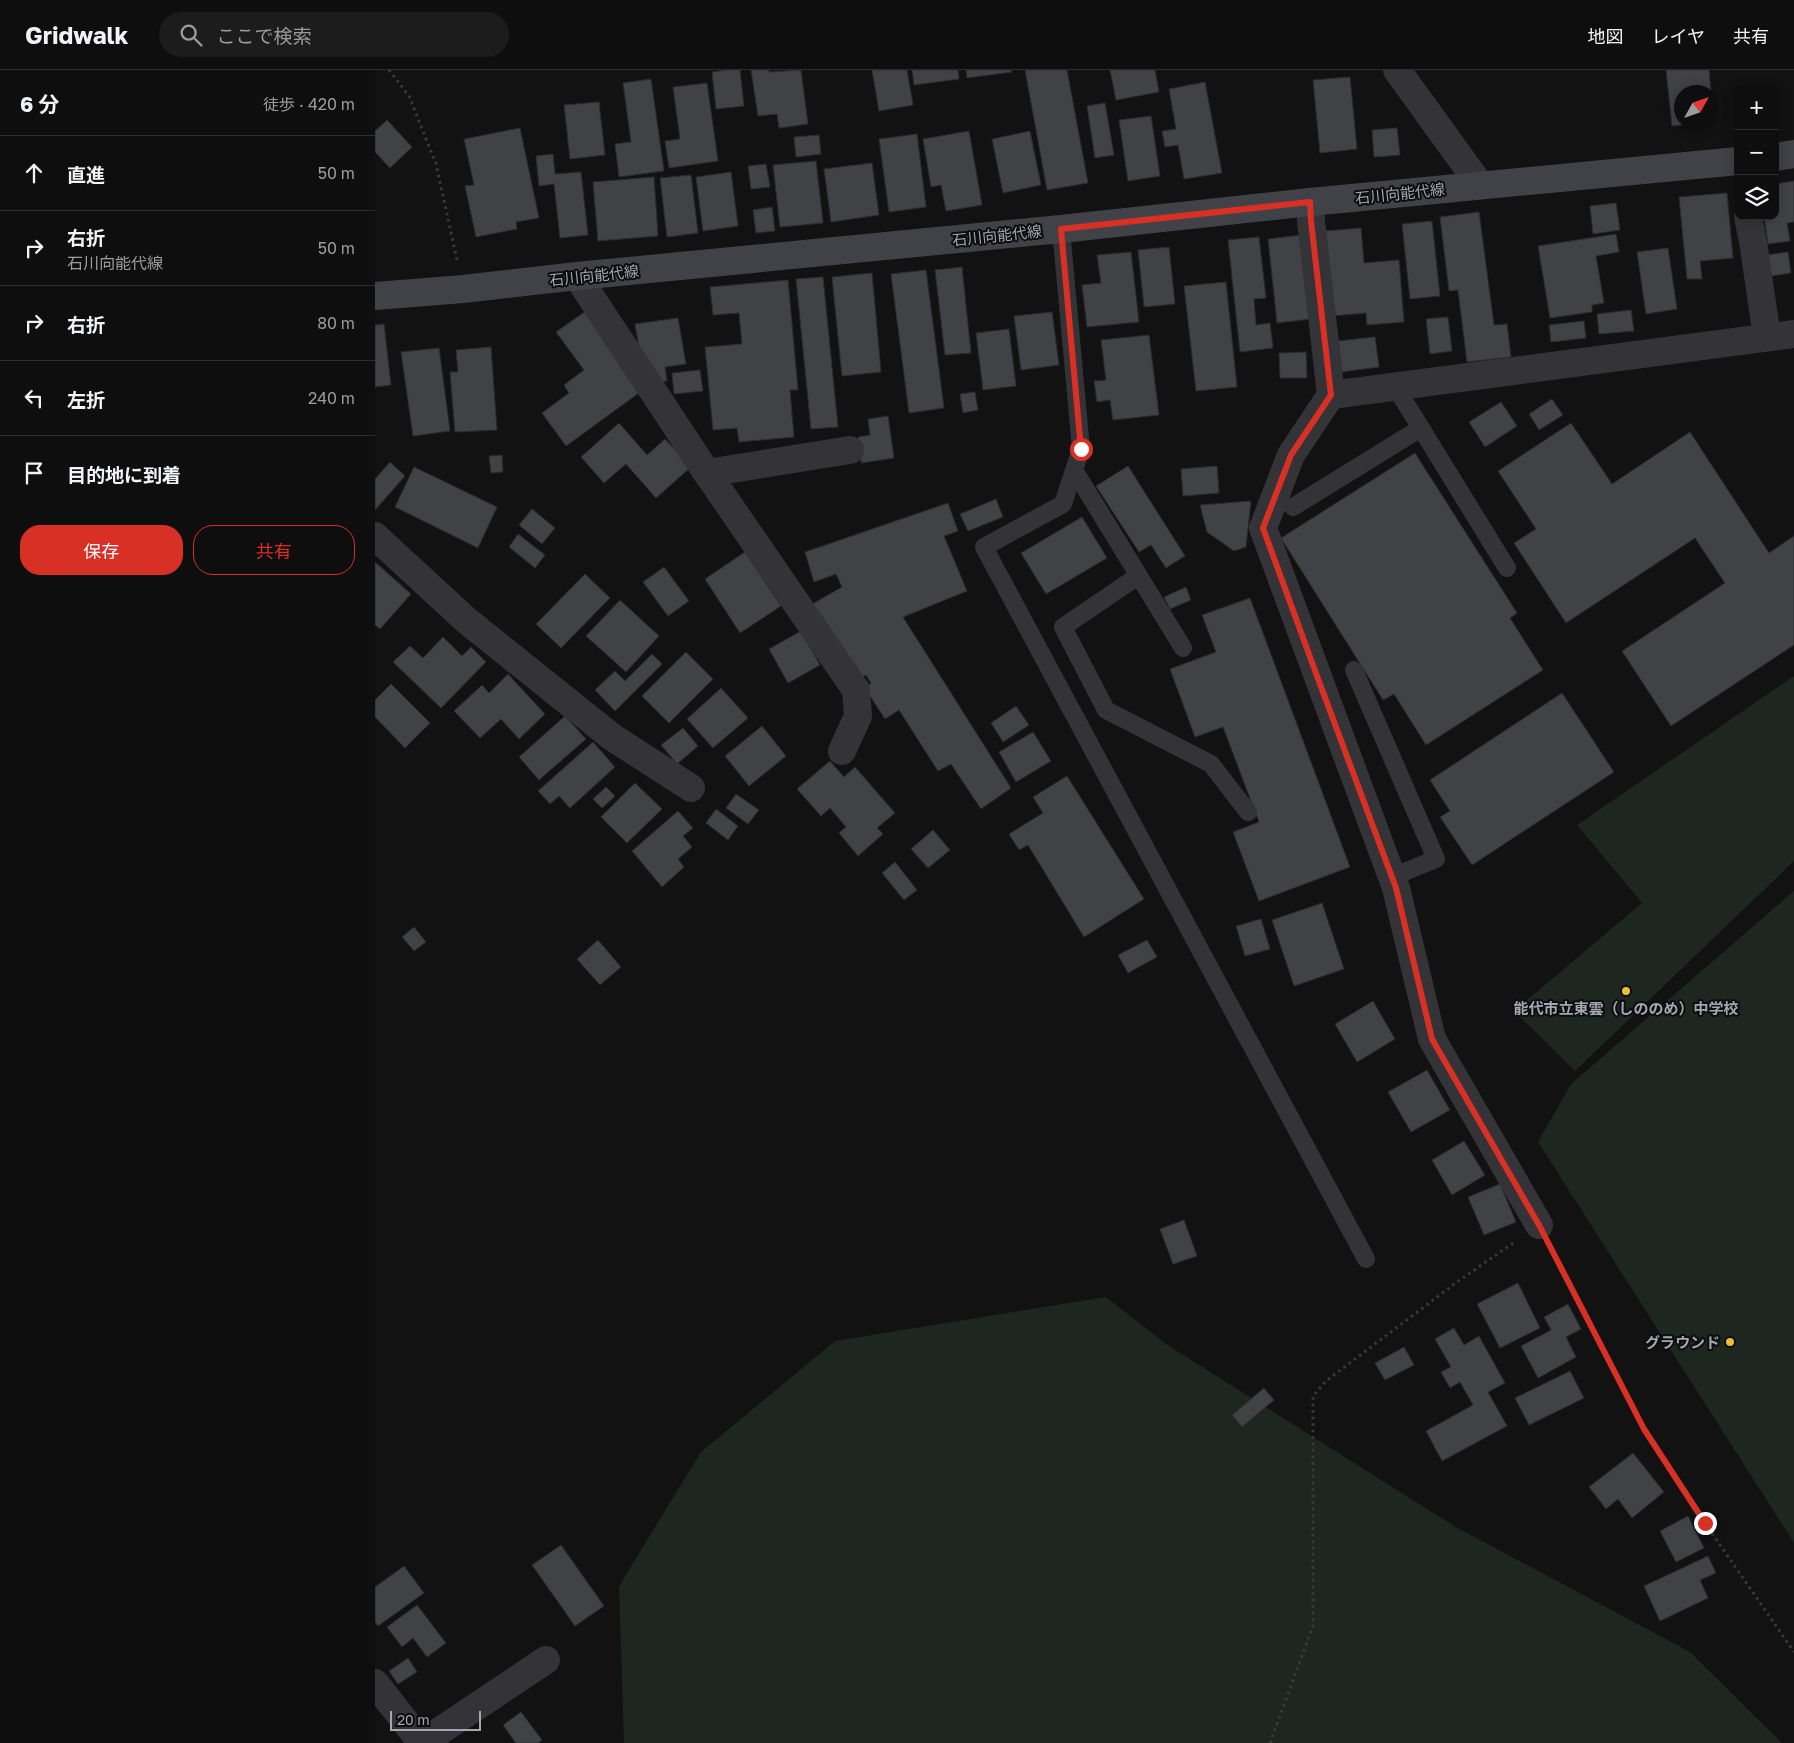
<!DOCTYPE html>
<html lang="ja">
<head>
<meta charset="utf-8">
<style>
  body { margin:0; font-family:"Golos Text","Noto Sans JP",sans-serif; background:#1c1c1c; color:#f1f3f6 }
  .controls { position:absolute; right:15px; top:15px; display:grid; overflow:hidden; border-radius:10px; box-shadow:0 2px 12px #0003 }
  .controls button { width:45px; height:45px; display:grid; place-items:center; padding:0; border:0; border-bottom:1px solid #2e2e2e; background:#0e0e0e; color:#f1f3f6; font:25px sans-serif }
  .compass { position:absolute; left:1299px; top:15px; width:45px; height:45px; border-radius:50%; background:#0e0e0e; box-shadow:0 2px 12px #0003; rotate:50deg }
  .scale { position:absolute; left:15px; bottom:12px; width:91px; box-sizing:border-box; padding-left:5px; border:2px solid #a4a7b3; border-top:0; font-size:14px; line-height:18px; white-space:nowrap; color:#a4a7b3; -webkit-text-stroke:4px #0d0d0e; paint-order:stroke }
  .stop { position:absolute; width:15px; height:15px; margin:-11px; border:4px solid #d93025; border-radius:50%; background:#fff }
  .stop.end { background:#d93025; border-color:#fff; box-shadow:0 1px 5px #0008 }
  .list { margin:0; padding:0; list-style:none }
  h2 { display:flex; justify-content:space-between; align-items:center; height:65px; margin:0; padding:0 20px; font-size:21px }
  h2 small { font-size:16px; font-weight:400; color:#9b9c9e }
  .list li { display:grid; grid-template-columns:32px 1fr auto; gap:15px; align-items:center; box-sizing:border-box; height:75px; padding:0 20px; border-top:1px solid #2e2e2e }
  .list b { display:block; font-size:19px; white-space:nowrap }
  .list p { margin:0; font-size:16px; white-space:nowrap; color:#9b9c9e }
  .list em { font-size:16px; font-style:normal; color:#9b9c9e }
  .actions { display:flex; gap:10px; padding:15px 20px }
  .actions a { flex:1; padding:11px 0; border:1px solid #d93025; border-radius:20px; text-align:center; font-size:18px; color:#d93025 }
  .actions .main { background:#d93025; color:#fff }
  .icon { flex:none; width:28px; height:28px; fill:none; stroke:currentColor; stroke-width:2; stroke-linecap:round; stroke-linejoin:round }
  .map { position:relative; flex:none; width:1419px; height:1673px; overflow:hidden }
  header { display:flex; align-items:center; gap:30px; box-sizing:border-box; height:70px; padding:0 25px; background:#0e0e0e; border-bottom:1px solid #2e2e2e }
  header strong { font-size:24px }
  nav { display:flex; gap:28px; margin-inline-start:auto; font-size:18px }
  .search { width:350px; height:45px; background:#1c1c1c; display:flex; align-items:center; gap:12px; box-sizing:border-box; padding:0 18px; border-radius:28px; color:#9b9c9e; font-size:19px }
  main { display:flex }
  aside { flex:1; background:#0e0e0e }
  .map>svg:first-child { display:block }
  .green { fill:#1e2620 }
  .building { fill:#414246; stroke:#2c2c2f }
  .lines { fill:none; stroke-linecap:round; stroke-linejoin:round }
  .path { stroke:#393a3f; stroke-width:3; stroke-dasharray:2.5 4; stroke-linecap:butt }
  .lane { stroke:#333338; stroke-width:18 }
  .street { stroke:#333338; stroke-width:28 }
  .secondary { stroke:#414248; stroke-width:28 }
  .route { stroke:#d93025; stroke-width:6 }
  .poi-dot { fill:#ebc132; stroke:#0d0d0e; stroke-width:2 }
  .labels { text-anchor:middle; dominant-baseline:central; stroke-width:4; stroke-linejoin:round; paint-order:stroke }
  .street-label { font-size:15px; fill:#a4a7b3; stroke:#0d0d0e }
  .poi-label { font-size:15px; font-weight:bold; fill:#a4a7b3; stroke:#0d0d0e }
</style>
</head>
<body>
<header>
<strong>Gridwalk</strong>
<div class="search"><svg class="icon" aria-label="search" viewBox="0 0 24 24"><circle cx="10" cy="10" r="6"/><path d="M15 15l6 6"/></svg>ここで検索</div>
<nav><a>地図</a><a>レイヤ</a><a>共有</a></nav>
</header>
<main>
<aside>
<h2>6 分<small>徒歩 · 420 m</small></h2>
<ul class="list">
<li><svg class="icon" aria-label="ahead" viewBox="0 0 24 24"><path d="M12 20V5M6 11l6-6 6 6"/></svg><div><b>直進</b></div><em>50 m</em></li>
<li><svg class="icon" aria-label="right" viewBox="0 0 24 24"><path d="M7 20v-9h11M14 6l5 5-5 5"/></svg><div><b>右折</b><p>石川向能代線</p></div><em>50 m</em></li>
<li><svg class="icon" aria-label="right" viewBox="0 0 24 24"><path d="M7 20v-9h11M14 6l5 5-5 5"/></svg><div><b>右折</b></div><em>80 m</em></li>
<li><svg class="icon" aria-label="left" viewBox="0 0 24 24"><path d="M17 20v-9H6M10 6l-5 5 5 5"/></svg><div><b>左折</b></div><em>240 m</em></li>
<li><svg class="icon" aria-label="arrive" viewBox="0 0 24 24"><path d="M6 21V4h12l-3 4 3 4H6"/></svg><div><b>目的地に到着</b></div></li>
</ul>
<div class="actions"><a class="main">保存</a><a>共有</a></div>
</aside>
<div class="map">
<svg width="1419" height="1673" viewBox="0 0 1419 1673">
  <rect width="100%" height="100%" fill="#121213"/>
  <g class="green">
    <path d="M1419,606V791L1200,1001L1139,941L1267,833L1202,755Z"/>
    <path d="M1419,821V1473L1163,1072L1196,1014Z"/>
    <path d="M731,1227L791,1274L1079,1456L1315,1582L1407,1673H249L244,1516L326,1382L460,1271Z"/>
  </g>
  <g class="building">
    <path d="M351,0H365L369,36L341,39L337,2Z"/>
    <path d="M376,0H394V2L426,0L433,54L404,58L402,44L383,46Z"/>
    <path d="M497,0H532L538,35L504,41Z"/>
    <path d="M537,0H583L584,9L539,15Z"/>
    <path d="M591,0H636L637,2L592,8Z"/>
    <path d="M650,0H692L713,113L672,120Z"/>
    <path d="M735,0H780L784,22L741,30Z"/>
    <path d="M1291,0H1334L1336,22H1306V52H1332L1297,56Z"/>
    <path d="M975,7L982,79L945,83L938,10Z"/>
    <path d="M276,9L289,101L244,107L240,74L256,72L248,13Z"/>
    <path d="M830,12L847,103L809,109L803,75L790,77L787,61L801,59L794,19Z"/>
    <path d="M332,13L343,91L294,98L290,71L305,69L298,17Z"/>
    <path d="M224,32L230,85L195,89L189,35Z"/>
    <path d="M730,33L739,85L720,88L712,36Z"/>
    <path d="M776,46L785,106L753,111L744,50Z"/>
    <path d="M12,50L37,77L15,98L0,82V61Z"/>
    <path d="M145,58L164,148L141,152L142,159L101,167L90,116L99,115L89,69Z"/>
    <path d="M1022,58L1025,85L999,87L997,60Z"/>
    <path d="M594,61L607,135L571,141L566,115L556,117L548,69Z"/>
    <path d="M655,61L666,115L628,123L617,69Z"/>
    <path d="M542,64L551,137L514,142L504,69Z"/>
    <path d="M444,65L446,84L421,87L419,67Z"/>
    <path d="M178,84L180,104L206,102L213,165L185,168L179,114L164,116L161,86Z"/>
    <path d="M441,91L448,153L405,157L398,95Z"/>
    <path d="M497,93L504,145L456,152L449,99Z"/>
    <path d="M391,94L395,117L376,119L373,96Z"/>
    <path d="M356,102L363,156L328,161L321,107Z"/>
    <path d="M316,105L323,163L292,167L285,108Z"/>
    <path d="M279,107L283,166L223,171L218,112Z"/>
    <path d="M1419,111V152L1412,153L1415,171L1393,174L1389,146H1400V114Z"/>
    <path d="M1352,123L1358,188L1325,191L1327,209H1312L1304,127Z"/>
    <path d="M1241,133L1245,160L1218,164L1215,136Z"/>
    <path d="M397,137L400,161L381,163L378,140Z"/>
    <path d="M1104,142L1119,255L1132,254L1136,287L1092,292L1083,220L1074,221L1065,147Z"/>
    <path d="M1057,151L1065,226L1035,229L1027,154Z"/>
    <path d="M986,158L989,193L1024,190L1029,252L992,255L991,243L957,246L950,161Z"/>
    <path d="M1241,164L1244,182L1221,186L1229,233L1217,235V242L1175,248L1163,176Z"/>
    <path d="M927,165L936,249L902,253L893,169Z"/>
    <path d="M884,167L891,228L879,229L881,255L895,253L898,278L865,282L853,170Z"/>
    <path d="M794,177L800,234L769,237L763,180Z"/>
    <path d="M1293,178L1302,239L1271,244L1262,182Z"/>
    <path d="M756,182L764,252L712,257L707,215L726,213L722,185Z"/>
    <path d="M1413,182L1416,203L1396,206L1392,185Z"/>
    <path d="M587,197L596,283L570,285L560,200Z"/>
    <path d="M551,200L569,338L534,343L516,204Z"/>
    <path d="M497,203L506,302L467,306L457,207Z"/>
    <path d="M448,207L463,357L436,359L421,209Z"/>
    <path d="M413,210L423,320H415L419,367L364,372L362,358L338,360L330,277L367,274L364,243L338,245L335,217Z"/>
    <path d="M851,212L862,317L821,321L809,216Z"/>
    <path d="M1256,240L1259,261L1224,264L1222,244Z"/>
    <path d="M211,241L268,320L191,376L167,343L194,323L189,315L209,300L181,262Z"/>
    <path d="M677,242L684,295L646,300L639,246Z"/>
    <path d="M1073,247L1077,281L1055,284L1051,249Z"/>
    <path d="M303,248L311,294L290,297L292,311L276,313L267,296L260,254Z"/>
    <path d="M1209,251L1211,268L1176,272L1174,255Z"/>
    <path d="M9,254L16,315L0,317V255Z"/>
    <path d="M634,259L641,316L608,320L601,263Z"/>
    <path d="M774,265L784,345L738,350L735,330L722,332L719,311L731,310L726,270Z"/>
    <path d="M1000,267L1004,297L966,302L963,271Z"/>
    <path d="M116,277L122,360L80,362L75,302H83L81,280Z"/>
    <path d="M64,278L75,361L38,366L26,282Z"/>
    <path d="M931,282L932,308H905L904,283Z"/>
    <path d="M325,300L328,321L299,324L297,303Z"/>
    <path d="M600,322L603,340L588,343L585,324Z"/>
    <path d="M1177,329L1188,345L1164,360L1154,344Z"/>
    <path d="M1126,332L1142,356L1110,377L1094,352Z"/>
    <path d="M513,346L519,388L486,393L483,367L495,365L493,349Z"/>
    <path d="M244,353L272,385L290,369L316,397L281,428L251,394L229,413L206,387Z"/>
    <path d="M1196,353L1237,414L1315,362L1394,483L1419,466V575L1296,656L1247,581L1350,513L1320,468L1191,553L1139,473L1161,459L1123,401Z"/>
    <path d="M1040,383L1142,543L1135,548L1168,600L1051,675L1019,624L1008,630L906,468Z"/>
    <path d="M127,385L128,402L116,403L114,386Z"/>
    <path d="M15,392L30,406L0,440V409Z"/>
    <path d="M753,396L810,486L791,498L776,475L764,482L721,416Z"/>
    <path d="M842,396L844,423L808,426L806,399Z"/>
    <path d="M39,397L122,437L103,478L20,437Z"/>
    <path d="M621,429L628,447L593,461L585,444Z"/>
    <path d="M876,431L871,477L859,481L832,462L825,435Z"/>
    <path d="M573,433L583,461L569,466L592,521L528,547L636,718L606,739L576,694L563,701L524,640L510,649L490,618L496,613L491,605L482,610L434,536L467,517L461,504L439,512L430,482Z"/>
    <path d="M157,439L180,458L167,474L144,455Z"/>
    <path d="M707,447L732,488L671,524L646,483Z"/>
    <path d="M143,464L170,485L160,498L134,477Z"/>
    <path d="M370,482L406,536L365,563L330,509Z"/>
    <path d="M0,492L36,524L5,559L0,555Z"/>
    <path d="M289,497L314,531L293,546L268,512Z"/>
    <path d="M210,504L235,528L186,578L161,554Z"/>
    <path d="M811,517L816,530L795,539L789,527Z"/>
    <path d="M875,528L975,797L884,831L858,762L884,752L848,657L820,667L795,599L841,582L827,545Z"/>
    <path d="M245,530L284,566L251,602L211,566Z"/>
    <path d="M426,561L445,595L413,613L394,579Z"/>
    <path d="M68,567L87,586L96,577L111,592L66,638L18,592L35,576L48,588Z"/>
    <path d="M311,582L338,609L294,653L267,626Z"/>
    <path d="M277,584L287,594L240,641L220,620L240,601L250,611Z"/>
    <path d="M133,604L170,644L144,669L126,649L105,668L79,641L107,615L114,623Z"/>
    <path d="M16,614L55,653L30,678L0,647V630Z"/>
    <path d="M346,618L373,648L338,678L312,649Z"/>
    <path d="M1187,623L1239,702L1097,795L1065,747L1075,741L1055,710Z"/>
    <path d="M641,636L654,655L628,672L616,653Z"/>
    <path d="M190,646L211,669L164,710L144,687Z"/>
    <path d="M387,656L411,686L374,716L350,686Z"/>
    <path d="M308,658L323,676L302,694L286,675Z"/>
    <path d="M658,662L676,691L641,712L624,682Z"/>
    <path d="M218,672L240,697L195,738L184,726L175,734L163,721Z"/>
    <path d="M455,691L469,707L480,697L520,743L502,758L508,764L483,786L464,763L471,757L455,738L446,746L422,719Z"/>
    <path d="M692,706L769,829L709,867L653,775L644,780L634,764L668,743L658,727Z"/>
    <path d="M260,713L287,739L252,773L226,747Z"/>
    <path d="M231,717L240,726L227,738L218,729Z"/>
    <path d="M361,724L384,740L373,754L351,738Z"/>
    <path d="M341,739L363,756L353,770L331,753Z"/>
    <path d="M303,741L318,758L308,766L317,777L303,789L309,797L287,817L257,781Z"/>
    <path d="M558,760L575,780L553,798L536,779Z"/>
    <path d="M520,792L542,820L529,830L507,803Z"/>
    <path d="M947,833L969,899L919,916L897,850Z"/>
    <path d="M886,849L895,879L870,886L861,856Z"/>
    <path d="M39,857L51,872L39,881L27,867Z"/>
    <path d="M223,870L246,897L225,915L202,889Z"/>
    <path d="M772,870L782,887L753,903L743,885Z"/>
    <path d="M998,931L1020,969L982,992L960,954Z"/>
    <path d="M1052,1000L1075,1040L1036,1062L1013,1022Z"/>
    <path d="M1089,1071L1110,1105L1077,1125L1057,1090Z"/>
    <path d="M1125,1114L1141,1152L1109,1165L1093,1127Z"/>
    <path d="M809,1150L822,1186L798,1194L785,1159Z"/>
    <path d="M1143,1213L1165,1258L1125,1278L1102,1234Z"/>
    <path d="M1193,1234L1206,1259L1191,1267L1201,1287L1163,1308L1146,1276L1176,1260L1169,1247Z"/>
    <path d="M1079,1258L1089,1275L1104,1266L1130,1313L1113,1322L1132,1356L1067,1391L1051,1361L1098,1335L1085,1312L1075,1318L1066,1302L1076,1297L1060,1269Z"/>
    <path d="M1029,1277L1039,1295L1010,1310L1000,1293Z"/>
    <path d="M1195,1301L1209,1328L1154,1355L1140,1328Z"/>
    <path d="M889,1318L899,1330L867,1357L857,1345Z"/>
    <path d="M1258,1383L1289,1422L1257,1448L1243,1429L1231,1439L1214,1417Z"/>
    <path d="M1313,1446L1329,1478L1301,1492L1285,1461Z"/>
    <path d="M186,1475L229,1536L200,1556L157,1495Z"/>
    <path d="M1333,1486L1341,1503L1325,1510L1333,1528L1285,1551L1269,1516Z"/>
    <path d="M29,1496L49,1523L3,1556L0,1552V1517Z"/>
    <path d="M42,1535L71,1573L52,1587L38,1568L27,1577L12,1557Z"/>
    <path d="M33,1588L42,1602L23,1614L14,1601Z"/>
    <path d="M146,1642L167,1670L163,1673H141L128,1655Z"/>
  </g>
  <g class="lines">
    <g class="path">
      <path d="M14,0L34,26L61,94L82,190"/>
      <path d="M1177,1181L1269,1359L1330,1453L1419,1582"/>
      <path d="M895,1673L938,1556V1326L951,1311L1082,1212L1141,1171"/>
    </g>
    <g class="lane">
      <path d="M686,159L706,379L688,434L609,477L991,1189"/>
      <path d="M1020,316L1132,498"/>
      <path d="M699,400L808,578"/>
      <path d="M918,437L1046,358"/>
      <path d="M763,506L688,557L731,640L836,694L873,742"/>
      <path d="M979,600L1061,789L1017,807"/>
    </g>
    <g class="street">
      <path d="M1022,0L1105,115"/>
      <path d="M935,132L936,151L956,325L1419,264"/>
      <path d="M1373,146L1379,178L1392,267"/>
      <path d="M202,206L332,403L481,620L483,646L467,681"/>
      <path d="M956,325L916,385L888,458L1021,818L1057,969L1164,1155"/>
      <path d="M332,403L475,380"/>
      <path d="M0,466L91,550L237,667L316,718"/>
      <path d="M0,1613L47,1673"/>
      <path d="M47,1673L171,1590"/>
    </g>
    <g class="secondary">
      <path d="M1400,87L1419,84"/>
      <path d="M0,226L88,219L202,206L686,159L935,132L1363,91"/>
    </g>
  </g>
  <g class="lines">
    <path class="route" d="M706,379L686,159L935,132L936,151L956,325L916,385L888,458L942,606L1021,818L1057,969L1164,1155L1269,1359L1330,1453"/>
  </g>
  <g class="poi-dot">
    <circle cx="1251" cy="921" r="5"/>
    <circle cx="1355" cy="1272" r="5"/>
  </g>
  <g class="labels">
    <g class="street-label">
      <text transform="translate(1025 123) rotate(-6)">石川向能代線</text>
      <text transform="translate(622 165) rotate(-6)">石川向能代線</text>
      <text transform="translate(219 205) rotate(-6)">石川向能代線</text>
    </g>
    <g class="poi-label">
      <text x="1251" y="938">能代市立東雲（しののめ）中学校</text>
      <text x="1345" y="1272" text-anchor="end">グラウンド</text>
    </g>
  </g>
</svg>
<div class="controls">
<button>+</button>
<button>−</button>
<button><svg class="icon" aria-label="layers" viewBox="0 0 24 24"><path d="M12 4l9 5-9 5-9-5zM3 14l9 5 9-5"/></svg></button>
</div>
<svg class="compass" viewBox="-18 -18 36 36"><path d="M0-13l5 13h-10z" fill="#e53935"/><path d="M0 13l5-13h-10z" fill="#9b9c9e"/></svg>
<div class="scale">20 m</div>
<div class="stop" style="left:706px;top:379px"></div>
<div class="stop end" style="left:1330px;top:1453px"></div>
</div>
</main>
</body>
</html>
